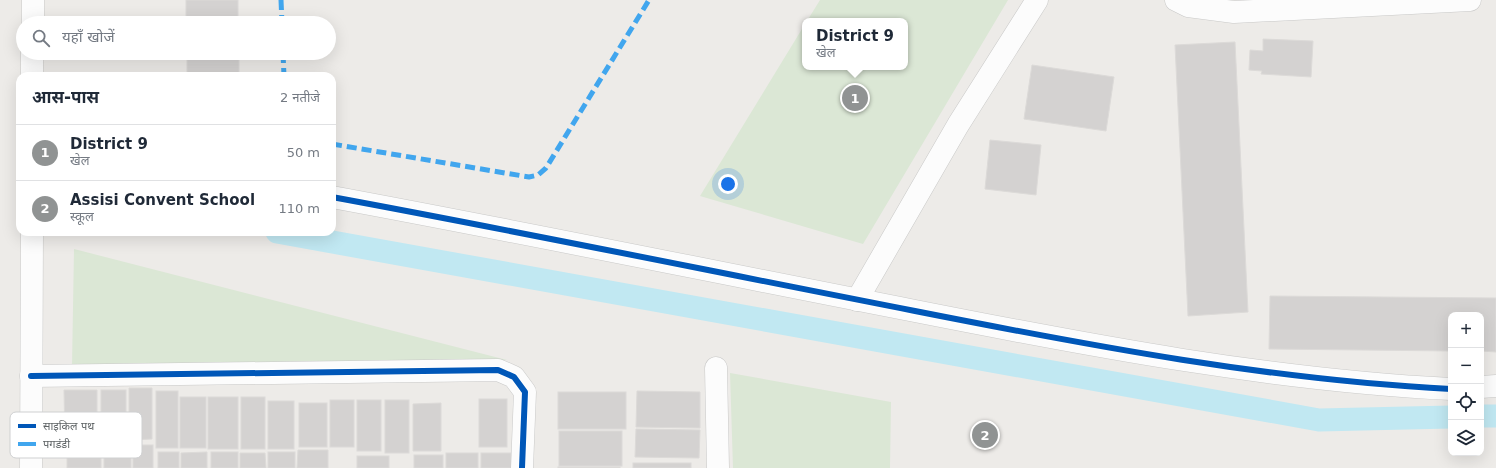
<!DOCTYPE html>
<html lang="hi">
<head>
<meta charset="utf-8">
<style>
  body { margin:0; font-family:"DejaVu Sans","Noto Sans Devanagari",sans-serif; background:#f2f2f3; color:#1f2937 }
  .controls { position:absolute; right:12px; bottom:12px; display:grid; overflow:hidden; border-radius:8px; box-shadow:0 4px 16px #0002 }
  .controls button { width:36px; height:36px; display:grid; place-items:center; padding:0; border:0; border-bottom:1px solid #e0e1e3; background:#fff; color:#1f2937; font:20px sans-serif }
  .you { position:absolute; left:728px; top:184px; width:14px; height:14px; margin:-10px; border:3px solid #fff; border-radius:50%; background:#1a73e8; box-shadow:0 0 0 6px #1a73e833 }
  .badge { display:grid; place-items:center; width:26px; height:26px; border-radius:50%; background:#909393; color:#fff; font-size:13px; font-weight:700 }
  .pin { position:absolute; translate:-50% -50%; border:2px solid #fff; box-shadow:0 1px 4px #0006 }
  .popup { position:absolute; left:802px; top:18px; width:106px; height:52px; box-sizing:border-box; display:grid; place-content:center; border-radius:8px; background:#fff; filter:drop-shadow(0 1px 3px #0005); font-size:13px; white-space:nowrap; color:#747a83 }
  .popup b { font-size:15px; color:#1f2937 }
  .popup::after { content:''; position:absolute; left:50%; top:100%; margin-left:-8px; border:8px solid transparent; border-top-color:#fff }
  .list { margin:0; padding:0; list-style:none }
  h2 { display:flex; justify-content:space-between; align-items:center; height:52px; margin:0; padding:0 16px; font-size:17px }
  h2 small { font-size:13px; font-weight:400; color:#747a83 }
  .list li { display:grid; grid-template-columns:26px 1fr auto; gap:12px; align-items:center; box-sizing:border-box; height:56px; padding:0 16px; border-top:1px solid #e0e1e3 }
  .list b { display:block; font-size:15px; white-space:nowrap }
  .list p { margin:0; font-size:13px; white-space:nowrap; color:#747a83 }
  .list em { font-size:13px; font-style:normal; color:#747a83 }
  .icon { flex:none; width:22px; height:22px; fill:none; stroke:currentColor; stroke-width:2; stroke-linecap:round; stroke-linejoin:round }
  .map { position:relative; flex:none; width:1496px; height:468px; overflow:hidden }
  .search { position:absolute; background:#fff; box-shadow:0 4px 16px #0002; left:16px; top:16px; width:320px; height:44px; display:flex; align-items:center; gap:10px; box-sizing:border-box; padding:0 14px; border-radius:22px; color:#747a83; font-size:15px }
  .panel { position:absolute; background:#fff; box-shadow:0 4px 16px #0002; left:16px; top:72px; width:320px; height:164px; border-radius:12px }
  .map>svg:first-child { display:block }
  .green { fill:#dbe7d5 }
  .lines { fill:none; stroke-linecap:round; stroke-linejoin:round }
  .canal { stroke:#c1e8f2; stroke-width:23 }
  .building { fill:#d4d2d1; stroke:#dcdad8 }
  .minor-casing { stroke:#c9c9c8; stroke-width:23 }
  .minor { stroke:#fcfcfc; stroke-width:22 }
  .quiet { stroke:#41a6ee; stroke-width:5; stroke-dasharray:10 5; stroke-linecap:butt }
  .cycleway-casing { stroke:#fff; stroke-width:8 }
  .cycleway { stroke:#0057b8; stroke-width:6 }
  .key { fill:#fff; stroke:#cfd0d1; stroke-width:1 }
  .key-label { font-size:11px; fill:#5e6365 }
</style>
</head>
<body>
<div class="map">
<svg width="1496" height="468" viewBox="0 0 1496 468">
  <rect width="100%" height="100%" fill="#edebe8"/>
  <g class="green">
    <path d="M820,0H1008L863,244L700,196L805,24V67H905V21H807Z"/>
    <path d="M74,249L507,360L72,366Z"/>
    <path d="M730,373L891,402L890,468H733Z"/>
  </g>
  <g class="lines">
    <g class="canal">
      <path d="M277,232L1319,420L1451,417"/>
      <path d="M1481,416H1496"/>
    </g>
  </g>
  <g class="building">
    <rect x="186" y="0" width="52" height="23"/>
    <path d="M1263,39L1313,41L1311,77L1261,74L1262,71L1249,70L1250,50L1263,51Z"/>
    <path d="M1235,42L1248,312L1188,316L1175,45Z"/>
    <rect x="187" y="53" width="52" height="23"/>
    <path d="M1032,65L1114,77L1106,131L1024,119Z"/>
    <path d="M990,140L1041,145L1036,195L985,189Z"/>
    <path d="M1270,296L1496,298V352L1481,351V315H1451V351L1269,349Z"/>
    <path d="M129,388H152V439L129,440Z"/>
    <path d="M64,390H97V439L65,440Z"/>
    <rect x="101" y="390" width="25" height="49"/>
    <rect x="156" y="391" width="22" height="57"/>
    <path d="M637,391L700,392V428L636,427Z"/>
    <rect x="558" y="392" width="68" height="37"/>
    <rect x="180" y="397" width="26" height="51"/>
    <rect x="208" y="397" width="30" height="52"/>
    <rect x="241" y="397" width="24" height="52"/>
    <rect x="479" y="399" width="28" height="48"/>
    <rect x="330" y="400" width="24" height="47"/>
    <rect x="357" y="400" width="24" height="51"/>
    <rect x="385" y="400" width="24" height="53"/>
    <rect x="268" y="401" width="26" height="48"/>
    <rect x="299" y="403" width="28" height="44"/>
    <path d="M441,403V451H413V404Z"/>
    <path d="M636,429L700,430L699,458L635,457Z"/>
    <rect x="559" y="431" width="63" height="35"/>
    <path d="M101,442V468H67V443Z"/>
    <rect x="104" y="443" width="27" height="25"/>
    <rect x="133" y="445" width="20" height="23"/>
    <path d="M298,450H328V468H297Z"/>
    <rect x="158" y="452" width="21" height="16"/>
    <path d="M207,452V468H181V453Z"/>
    <rect x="211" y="452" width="27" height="16"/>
    <rect x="268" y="452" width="27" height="16"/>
    <path d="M240,453H265L266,468H240Z"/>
    <rect x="446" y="453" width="32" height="15"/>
    <rect x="481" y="453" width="30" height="15"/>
    <rect x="414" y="455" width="29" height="13"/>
    <rect x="357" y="456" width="32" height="12"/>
    <rect x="633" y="463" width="58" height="5"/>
    <rect x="558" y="467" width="62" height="1"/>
  </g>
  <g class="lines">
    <g class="minor-casing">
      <g id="minor">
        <path d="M1176,0L1188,6L1234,12L1470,0"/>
        <path d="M33,23V0"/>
        <path d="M32,76V53"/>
        <path d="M332,197C527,233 720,273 915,311C1092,346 1271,380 1451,389"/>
        <path d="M857,300L958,125L1037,0"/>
        <path d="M716,368L718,468"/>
        <path d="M31,376L498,370L514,377L525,392L522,468"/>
        <path d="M1481,387L1496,386"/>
        <path d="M31,468L32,232"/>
      </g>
    </g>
    <use href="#minor" class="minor"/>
    <g class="quiet">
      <path d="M281,0L282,23"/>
      <path d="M283,53L284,76"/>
      <path d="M332,144L529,177L538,175L546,168L649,0"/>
    </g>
    <g class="cycleway-casing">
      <g id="cycleway">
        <path d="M332,197C527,233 720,273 915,311C1092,346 1271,380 1451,389"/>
        <path d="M31,376L498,370L514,377L525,392L522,468"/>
      </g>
    </g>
    <use href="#cycleway" class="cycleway"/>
  </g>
  <rect x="10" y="412" width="132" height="46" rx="6" class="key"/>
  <rect x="18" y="424" width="18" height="4" fill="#0057b8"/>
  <rect x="18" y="442" width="18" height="4" fill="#41a6ee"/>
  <g class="key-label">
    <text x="43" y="430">साइकिल पथ</text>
    <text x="43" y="448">पगडंडी</text>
  </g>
</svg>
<div class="controls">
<button>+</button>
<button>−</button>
<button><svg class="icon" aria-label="locate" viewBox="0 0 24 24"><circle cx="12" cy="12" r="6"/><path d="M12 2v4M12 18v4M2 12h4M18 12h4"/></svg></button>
<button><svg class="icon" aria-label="layers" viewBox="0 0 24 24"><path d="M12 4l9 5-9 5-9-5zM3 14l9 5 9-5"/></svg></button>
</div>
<div class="you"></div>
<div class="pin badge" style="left:855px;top:98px">1</div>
<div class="popup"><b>District 9</b>खेल</div>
<div class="pin badge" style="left:985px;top:435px">2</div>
<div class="search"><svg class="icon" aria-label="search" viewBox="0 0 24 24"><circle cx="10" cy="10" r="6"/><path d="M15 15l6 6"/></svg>यहाँ खोजें</div>
<section class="panel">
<h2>आस-पास<small>2 नतीजे</small></h2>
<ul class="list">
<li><span class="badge">1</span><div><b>District 9</b><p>खेल</p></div><em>50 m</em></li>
<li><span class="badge">2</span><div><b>Assisi Convent School</b><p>स्कूल</p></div><em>110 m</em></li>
</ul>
</section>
</div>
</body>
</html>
